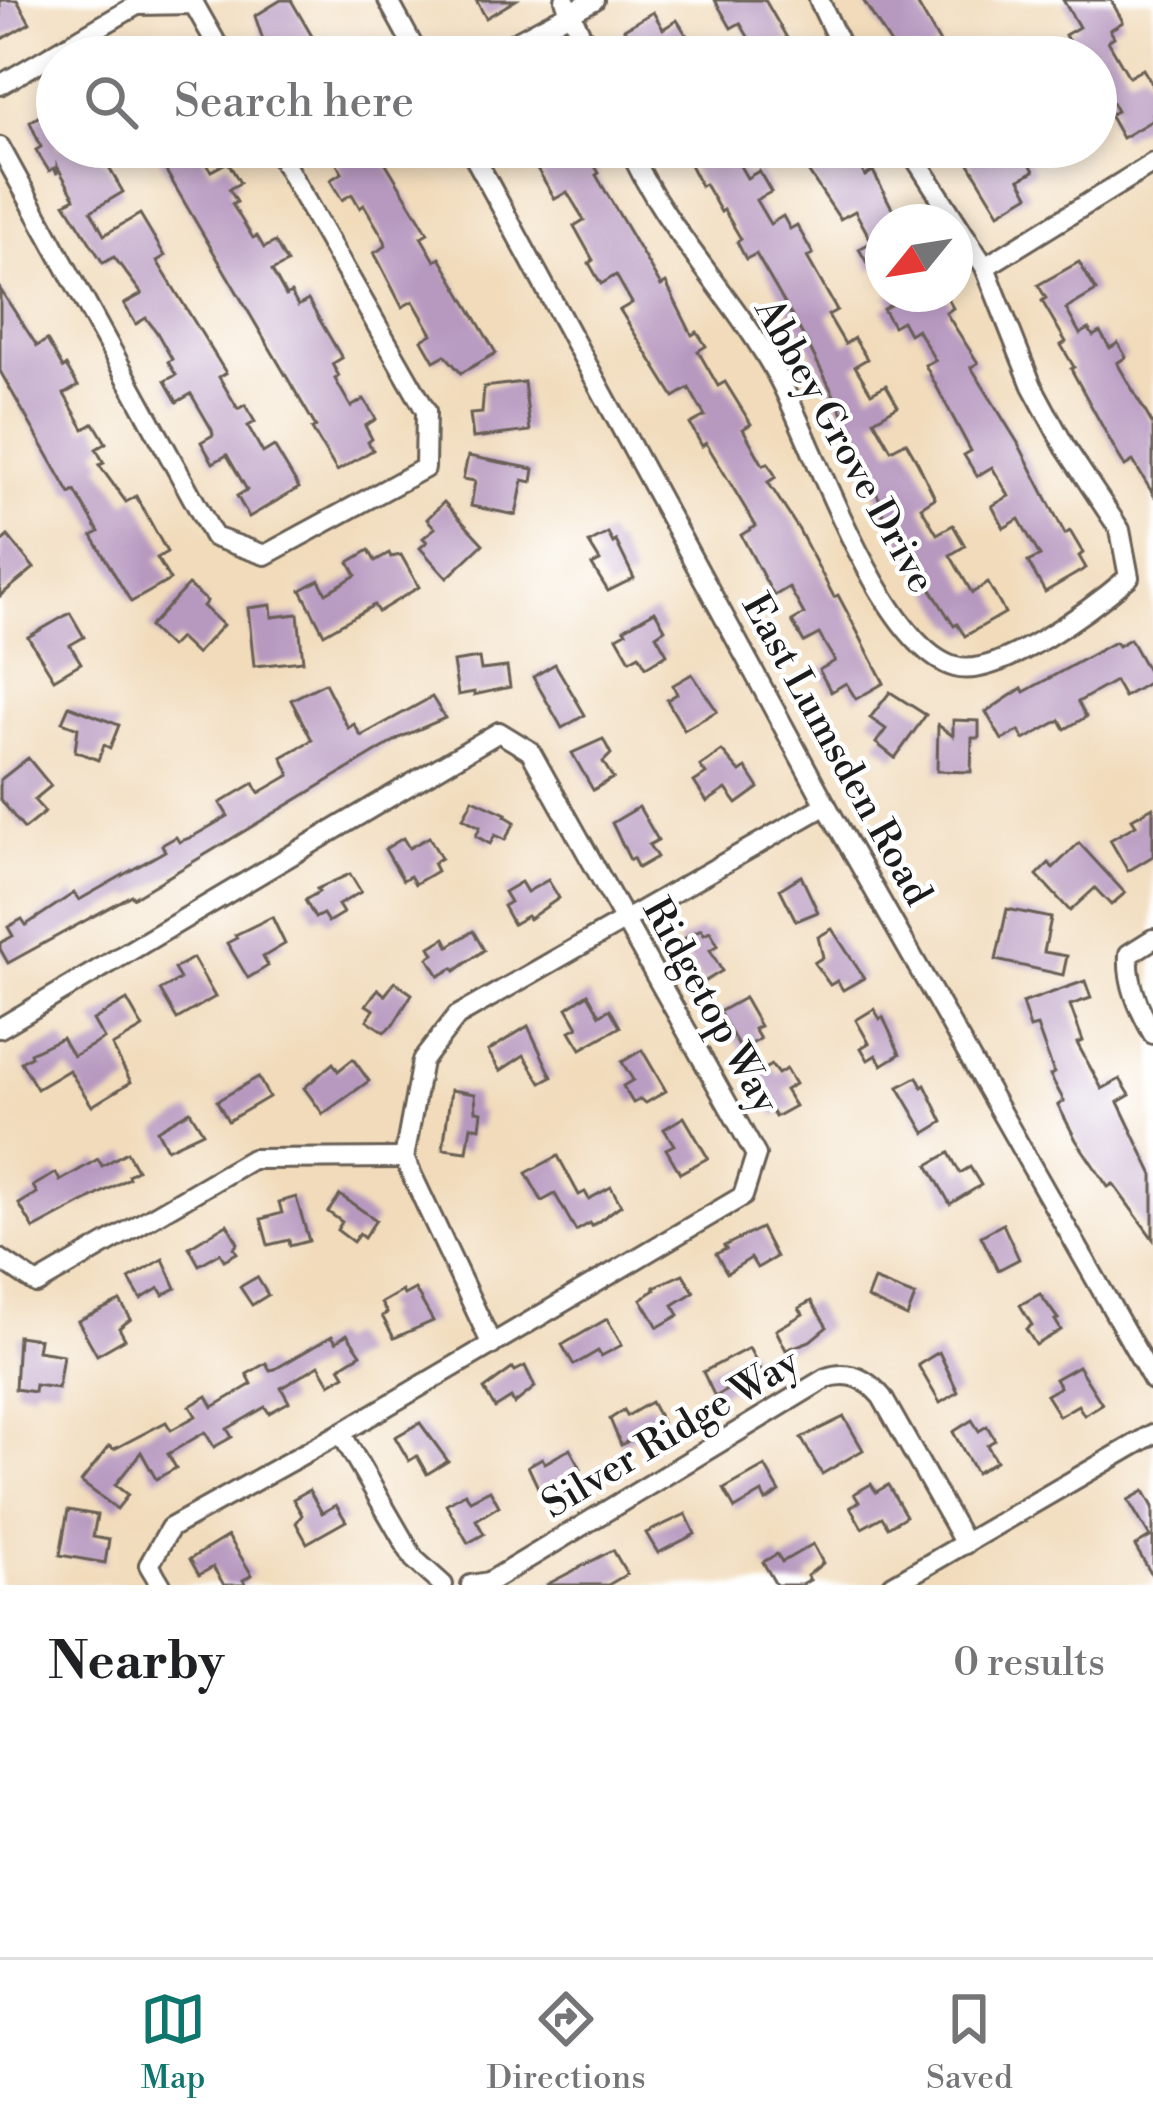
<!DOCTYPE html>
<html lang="en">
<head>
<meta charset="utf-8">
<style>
  body { margin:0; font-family:"Libre Bodoni",serif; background:#f6f6f6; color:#202124 }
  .compass { position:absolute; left:865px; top:204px; width:108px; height:108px; border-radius:50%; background:#fff; box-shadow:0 6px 18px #0003; rotate:240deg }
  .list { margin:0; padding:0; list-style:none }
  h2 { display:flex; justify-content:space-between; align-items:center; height:156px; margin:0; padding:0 48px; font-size:51px }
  h2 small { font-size:39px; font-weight:400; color:#757577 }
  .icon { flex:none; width:66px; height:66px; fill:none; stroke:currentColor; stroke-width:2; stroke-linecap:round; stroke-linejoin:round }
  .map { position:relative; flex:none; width:1153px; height:1585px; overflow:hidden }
  .search { position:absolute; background:#fff; box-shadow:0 6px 18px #0003; left:36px; right:36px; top:36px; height:132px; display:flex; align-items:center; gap:30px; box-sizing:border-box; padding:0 42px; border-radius:66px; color:#757577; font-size:45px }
  .sheet { height:372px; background:#fff }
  nav { display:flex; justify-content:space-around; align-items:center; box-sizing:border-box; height:168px; border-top:3px solid #e0e0e0; background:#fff; font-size:33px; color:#757577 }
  nav a { display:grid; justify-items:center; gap:6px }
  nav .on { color:#0f766e }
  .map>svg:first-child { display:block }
  .building { fill:#b799c0 }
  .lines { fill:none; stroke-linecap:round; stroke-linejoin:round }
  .minor-casing { stroke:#675f54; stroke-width:24 }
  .minor { stroke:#fff; stroke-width:18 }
  .labels { text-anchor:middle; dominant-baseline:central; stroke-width:9; stroke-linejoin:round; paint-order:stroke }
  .street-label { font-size:39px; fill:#1c1c1c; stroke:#fff }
</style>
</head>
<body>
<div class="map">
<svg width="1153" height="1585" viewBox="0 0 1153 1585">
  <rect width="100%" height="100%" fill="#fff"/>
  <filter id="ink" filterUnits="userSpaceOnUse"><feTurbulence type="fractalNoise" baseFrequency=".00833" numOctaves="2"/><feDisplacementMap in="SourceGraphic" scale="24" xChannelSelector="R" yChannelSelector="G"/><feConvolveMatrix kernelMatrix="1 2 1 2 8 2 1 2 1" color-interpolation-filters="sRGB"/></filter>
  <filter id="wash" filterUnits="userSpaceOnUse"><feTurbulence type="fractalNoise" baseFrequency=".004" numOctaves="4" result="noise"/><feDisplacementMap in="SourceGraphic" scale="48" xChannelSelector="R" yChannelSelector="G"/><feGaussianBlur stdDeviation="2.7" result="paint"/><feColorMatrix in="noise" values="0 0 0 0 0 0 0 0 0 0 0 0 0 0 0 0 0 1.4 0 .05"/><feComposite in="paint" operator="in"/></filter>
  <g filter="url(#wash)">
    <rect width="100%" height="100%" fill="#f1dbbb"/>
    <g id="blocks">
      <g class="building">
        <path d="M0,0H17L30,23L0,40Z"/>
        <path d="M281,0H291L324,57H260L253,46L263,40L255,16Z"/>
        <path d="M476,0H516L486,18Z"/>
        <path d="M715,0H765L798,57H760L740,23L731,28Z"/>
        <path d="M863,0H915L940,43L933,47L939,57H899Z"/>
        <path d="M1063,0H1111L1123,22L1110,30L1114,37L1108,41L1129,77L1143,69L1153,86V120L1122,138L1109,115L1117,111L1096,74V57H1077L1065,35L1079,27Z"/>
        <path d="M653,12L663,29L677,20L690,41L662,57H640L624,29Z"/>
        <path d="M57,105V147H97L123,192L91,211L104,235L140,214L165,256L157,261L226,373L219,377L238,409L245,405L255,422L248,426L263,453L274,446L299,488L249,517L237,496L247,490L227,455L213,463L201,442L213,435L212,430L191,394L177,402L165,381L176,375L168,362L172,359L156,331L146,318L136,324L124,304L142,294L114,257L103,263L65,203L75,198L57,166V174L54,168L49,171L36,150L41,147L30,122Z"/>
        <path d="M152,147H197L211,171L228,162L240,183L229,189L237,202L232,204L253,238L257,236L264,248L275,242L287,263L272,271L286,296L291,293L298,306L308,300L342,358L332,364L339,376L335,379L351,407L364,399L376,419L365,426L372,439L368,442L373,450L337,471L312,429L316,427Z"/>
        <path d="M327,147H376L428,233L421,237L435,261L440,258L496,353L461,373L445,355L434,361L422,340L432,334L413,301L402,307L378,260L374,253L386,246L385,241L364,205L360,208L352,194L342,200L330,180L342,173Z"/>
        <path d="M555,147H573L583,163L590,158L599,173L596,175L661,286L666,283L692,335L697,332L706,346L698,351L718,386L725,382L751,424L743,429L763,465L768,463L776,477L768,482L799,530L834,597L838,595L846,610L884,683L856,699L846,683L831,692L819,670L835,661L819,634L804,642L792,621L804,614L789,587L774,596L741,535L756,526L706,443L702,446L690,424L705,416L689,388L674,397L620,310L632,303L616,275L601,284L589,263L593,260L574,226L584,220L567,192L555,199L532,160Z"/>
        <path d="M681,147H729L747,178L759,171L771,192L756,200L770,224L783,216L790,229L797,225L813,254L807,257L837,310L828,315L845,344L854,338L867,359L855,366L871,393L886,385L898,406L874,420L891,450L906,442L918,463L935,498L921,507L937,534L953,525L965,546L950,555L972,593L988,583L1005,613L965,636L957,624L954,626L877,504L881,502L854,450L860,447L808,344L756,254L746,259L737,242L741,239L724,210L721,212L705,184L701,186Z"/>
        <path d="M813,147H848L865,176L873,171L899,222H883V264L871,270L859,249L872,242L855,211L840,219L798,156Z"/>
        <path d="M959,147H1021L1034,171L1020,179L1029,195L999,213Z"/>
        <path d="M1079,262L1096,291L1066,309L1080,334L1089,329L1093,336L1100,332L1110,348L1118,343L1126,357L1117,363L1153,425V494L1133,461L1125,466L1117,453L1071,369L1074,367L1061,345L1066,342L1042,301L1046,298L1038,285Z"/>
        <path d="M0,289L37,346L47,340L63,368L66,366L78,386L64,394L84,429L94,423L106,443L96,449L104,463L99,465L126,502L136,496L167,552L157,558L170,580L131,602L92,536L99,532L75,491L70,494L0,371Z"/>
        <path d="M886,294H927L931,301L945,294L953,308L946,313L978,363L971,367L1018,443L1065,534L1070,531L1083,553L1079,556L1086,568L1045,592L1028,562L1040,556L1019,519L1004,528L992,506L1009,496L992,467L977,476L964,455L971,451L925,365L935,360L917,329L909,334L902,321L893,326L883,309L892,304Z"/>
        <path d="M524,382L530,431L473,438L470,414L482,413L484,387Z"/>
        <path d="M468,456L534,469L532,482L523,480L516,515L471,506L475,481L463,479Z"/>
        <path d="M444,502L483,544L447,578L420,548L427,542L423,538L435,528L427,519Z"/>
        <path d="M608,533L613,543L616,541L634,578L608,591L592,565L600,561L589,543Z"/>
        <path d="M8,536L34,568L0,596V543Z"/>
        <path d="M369,550L375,561L389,553L391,557L401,555L419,587L378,612L374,605L324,634L301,590L319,580L326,593L343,583L356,575L349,562Z"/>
        <path d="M188,585L207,601L203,606L223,625L196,654L179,638L170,647L149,627Z"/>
        <path d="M271,605L272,617L298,614L303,661L254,666L248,608Z"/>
        <path d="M655,611L665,629L656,635L667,654L646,667L639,655L630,660L617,637L626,632L624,629Z"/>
        <path d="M70,613L84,637L70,645L81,663L54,679L28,637Z"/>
        <path d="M1130,639L1153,680L1124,697L1115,681L1078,702L1086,717L1065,729L1060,720L1024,740L1019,731L1002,740L986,712L1022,688L1024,692L1115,642L1118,646Z"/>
        <path d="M479,658L481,670L507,667L510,687L474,695V692L458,695L453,662Z"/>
        <path d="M555,664L585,715L562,728L533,677Z"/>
        <path d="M692,674L717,711L684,730L667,700L677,694L673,685Z"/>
        <path d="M325,683L348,728L354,724L361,736L432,697L445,718L401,737L133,898L131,895L121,901L8,963L0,949V943L13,936L8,927L22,919L26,925L74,893L79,900L165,851L162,845L176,837L179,842L192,837L228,816L220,803L254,783L259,793L290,775L282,757L312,740L291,700Z"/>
        <path d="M890,692L926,715L895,758L876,743L886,729L870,718Z"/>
        <path d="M69,706L119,725L110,748L104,745L98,760L75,751L78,728L62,722Z"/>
        <path d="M953,720L979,721V738H972L971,772L937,771L938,725L953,736Z"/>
        <path d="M603,739L611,754L603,762L613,778L593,790L572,753Z"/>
        <path d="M722,751L740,772L746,768L759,788L737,804L726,789L707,802L694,782L706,774L700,766Z"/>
        <path d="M28,758L51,786L34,800L45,812L24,829L0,799V780Z"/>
        <path d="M473,799L506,814L505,816L515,822L505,840L495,835L490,844L476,836L480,827L463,818Z"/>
        <path d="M639,807L658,840L649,845L657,857L638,868L633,858L630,860L612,823Z"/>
        <path d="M1153,807V856L1128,871L1110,840L1136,825L1132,819Z"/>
        <path d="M429,837L441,858L433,863L437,871L415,884L410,876L403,880L385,849L403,838L409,848Z"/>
        <path d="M1079,843L1125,893L1111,905L1095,888L1070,911L1037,875L1049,863L1053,868Z"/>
        <path d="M350,874L361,892L338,905L343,913L328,922L323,914L315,918L305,900L319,892L317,889Z"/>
        <path d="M801,876L818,912L796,921L780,889Z"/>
        <path d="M548,880L559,898L529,919L527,916L513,924L503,906L510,902L504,892L521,882L527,892Z"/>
        <path d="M1007,909L1051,918L1044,952L1067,956L1063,975L996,960Z"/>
        <path d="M272,917L285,944L263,957L268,966L248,978L227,943L237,938L235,935Z"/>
        <path d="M701,929L704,934L710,931L718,945L710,950L722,971L702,983L678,942Z"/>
        <path d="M832,929L864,978L843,990L837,981L830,985L814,963L823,957L818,937Z"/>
        <path d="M473,931L484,950L455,971L453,968L439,976L428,958L434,954L430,947L445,938L449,946Z"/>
        <path d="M193,958L215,997L177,1019L160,990L180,979L174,969Z"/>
        <path d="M1085,981L1091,998L1070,1005L1083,1041L1077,1043L1102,1089L1120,1079L1130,1095L1118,1102L1153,1175V1239L1113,1184L1108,1187L1076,1140L1058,1105L1064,1101L1050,1075L1054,1073L1037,1026L1030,1028L1022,1003Z"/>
        <path d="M395,982L412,994L393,1025L384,1032L367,1020L374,1010L366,1005L378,989L385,995Z"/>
        <path d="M588,994L600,1015L610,1009L620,1027L581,1049L570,1031L578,1027L567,1008Z"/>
        <path d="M744,998L760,1026L754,1029L760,1039L741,1050L719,1012Z"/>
        <path d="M127,1000L143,1028L112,1046L131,1082L92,1106L69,1070L37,1089L21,1062L31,1056L30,1053L62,1038L73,1056L104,1039L93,1020Z"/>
        <path d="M874,1009L880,1019L883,1017L900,1054L882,1065L876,1055L868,1060L861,1048L869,1043L856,1020Z"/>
        <path d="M528,1026L552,1077L541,1083L524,1055L500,1071L488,1051Z"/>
        <path d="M642,1050L666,1091L646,1103L640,1099L633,1103L623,1086L633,1080L622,1062Z"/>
        <path d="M353,1059L369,1081L323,1114L304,1088L333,1063L338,1071Z"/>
        <path d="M771,1065L778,1074L786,1069L795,1084L785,1090L795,1106L775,1117L751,1077Z"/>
        <path d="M258,1077L269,1097L228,1121L217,1101Z"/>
        <path d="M917,1077L922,1087L925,1085L943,1122L925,1133L898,1087Z"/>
        <path d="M451,1090L475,1094L476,1111L482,1112L480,1128L471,1126L467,1152L443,1149Z"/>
        <path d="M190,1111L203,1132L167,1149L157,1130Z"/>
        <path d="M684,1117L708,1158L680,1173L666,1149L674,1145L664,1129Z"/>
        <path d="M127,1152L137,1170L128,1175L129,1178L34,1229L19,1204L37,1193L33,1186L56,1173L60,1181L98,1159L102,1166Z"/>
        <path d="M949,1153L960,1173L970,1167L981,1185L950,1204L928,1165Z"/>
        <path d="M558,1156L579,1195L585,1192L589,1199L611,1187L621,1205L592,1226L590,1223L576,1231L555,1194L542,1201L526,1173Z"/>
        <path d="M340,1195L376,1220L364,1238L359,1234L353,1242L337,1230L342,1222L328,1212Z"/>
        <path d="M296,1197L309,1241L290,1246L289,1240L268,1245L261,1219L282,1213L279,1202Z"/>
        <path d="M227,1224L238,1243L234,1248L237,1253L224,1260L220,1253L199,1265L189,1247Z"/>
        <path d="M1003,1224L1019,1259L998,1270L981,1236Z"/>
        <path d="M761,1228L776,1257L757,1268L751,1258L727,1273L716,1254L726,1249L724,1246Z"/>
        <path d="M163,1259L176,1288L163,1295L159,1288L141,1299L129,1279Z"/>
        <path d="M683,1274L694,1292L673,1305L679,1315L658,1327L641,1299L655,1290L654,1287Z"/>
        <path d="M257,1277L268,1295L252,1305L240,1287Z"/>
        <path d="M874,1280L915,1296L907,1317L867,1298Z"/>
        <path d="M415,1289L433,1321L394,1338L382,1316L387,1313L381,1303L402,1291L404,1295Z"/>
        <path d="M1040,1294L1058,1319L1055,1320L1061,1330L1036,1345L1026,1329L1032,1325L1020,1305Z"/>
        <path d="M120,1301L131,1319L119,1328L125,1339L97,1355L78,1321Z"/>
        <path d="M811,1301L827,1327L810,1341L786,1350L776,1330L803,1314L799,1308Z"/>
        <path d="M607,1319L622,1345L601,1356L598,1351L574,1365L562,1345Z"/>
        <path d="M347,1334L361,1354L340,1367L345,1375L330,1384L319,1365L281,1388L289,1402L269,1413L265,1407L227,1429L232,1437L214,1447L205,1432L168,1454L176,1468L156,1479L141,1452L115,1485L128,1495L117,1509L81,1482L109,1446L114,1449L166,1422L171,1430L196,1416L190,1406L207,1396L213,1407L252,1384L247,1374L266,1363L270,1370L275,1369L332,1336L336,1342Z"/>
        <path d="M18,1336L39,1339L37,1351L63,1355L58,1388L35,1385L34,1392L15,1389Z"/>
        <path d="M749,1348L761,1370L715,1397L703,1372Z"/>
        <path d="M939,1352L958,1392L940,1403L918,1365Z"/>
        <path d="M525,1366L535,1387L514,1404L511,1398L495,1408L484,1389L513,1368L515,1371Z"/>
        <path d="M1078,1366L1102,1404L1084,1415L1078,1405L1059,1416L1046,1395L1060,1387L1055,1379Z"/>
        <path d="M651,1402L662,1422L621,1445L610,1419L624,1410L627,1416Z"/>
        <path d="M844,1417L863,1450L822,1474L801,1438Z"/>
        <path d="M972,1420L979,1431L987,1426L995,1440L987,1445L996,1461L976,1473L953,1432Z"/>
        <path d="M420,1423L448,1461L427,1474L417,1456L409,1461L395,1437Z"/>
        <path d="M570,1449L581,1469L540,1492L528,1466L542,1458L545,1463Z"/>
        <path d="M765,1466L780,1492L766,1501L762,1493L735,1509L724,1489Z"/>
        <path d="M871,1484L876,1492L888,1485L906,1516L888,1527L882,1517L862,1528L850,1507L859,1502L854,1494Z"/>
        <path d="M309,1490L322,1513L336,1505L346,1521L307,1543L296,1523L302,1515L293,1499Z"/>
        <path d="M490,1490L499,1506L476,1520L484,1534L468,1543L446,1504L465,1493L470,1500Z"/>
        <path d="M1144,1491L1153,1507V1577L1135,1546L1150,1537L1128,1500Z"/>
        <path d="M68,1510L97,1515L93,1537L109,1540L105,1563L60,1555Z"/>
        <path d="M686,1514L695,1534L658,1553L646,1533Z"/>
        <path d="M228,1536L252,1575L243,1580L246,1585H224L213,1567L199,1575L190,1559Z"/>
        <path d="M813,1544L823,1563L807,1576L810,1580L801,1585H776L763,1562L777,1554L782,1562Z"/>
        <path d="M613,1550L627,1574L608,1585H546Z"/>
      </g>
    </g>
  </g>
  <g filter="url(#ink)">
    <use href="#blocks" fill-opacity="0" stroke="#675f54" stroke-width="3"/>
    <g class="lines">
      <g class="minor-casing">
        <g id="minor">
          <path d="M388,0L419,57"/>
          <path d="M565,0L591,57"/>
          <path d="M819,0L846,57"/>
          <path d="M487,57L594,0"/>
          <path d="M0,85L137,5L194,4L224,57"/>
          <path d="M0,147L214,537L265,555L425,468L426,411L275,147"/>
          <path d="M469,147L826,805L1153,1380"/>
          <path d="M629,147C662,227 737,300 778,377C814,444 880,646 955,667C998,680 1095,606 1129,577L1120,530L1065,447L1032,386L985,267L908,147"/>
          <path d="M985,267L1153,163"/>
          <path d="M1153,939L1129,954C1127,983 1139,1009 1153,1034"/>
          <path d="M0,1028L499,732L530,751L756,1155L743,1196L341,1433L170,1528L149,1565L161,1585"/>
          <path d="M404,1158L422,1061L457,1016L826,805"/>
          <path d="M404,1158L492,1345"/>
          <path d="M0,1259L37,1284L252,1159L404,1158"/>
          <path d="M341,1433L414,1559L443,1585"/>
          <path d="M471,1585L489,1582L826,1378C849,1370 866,1378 882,1397L965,1544"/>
          <path d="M893,1585L1153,1434"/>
        </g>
      </g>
      <use href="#minor" class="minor"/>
    </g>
  </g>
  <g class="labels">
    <g class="street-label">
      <text transform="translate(844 446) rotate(61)">Abbey Grove Drive</text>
      <text transform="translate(836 750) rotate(61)">East Lumsden Road</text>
      <text transform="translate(710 1006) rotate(61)">Ridgetop Way</text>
      <text transform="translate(671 1434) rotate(-31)">Silver Ridge Way</text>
    </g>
  </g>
</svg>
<svg class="compass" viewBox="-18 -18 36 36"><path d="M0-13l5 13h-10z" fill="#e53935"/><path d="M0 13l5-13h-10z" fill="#757577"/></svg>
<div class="search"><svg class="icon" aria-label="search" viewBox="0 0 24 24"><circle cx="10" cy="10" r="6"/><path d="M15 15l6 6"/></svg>Search here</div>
</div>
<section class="sheet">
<h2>Nearby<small>0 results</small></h2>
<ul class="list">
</ul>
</section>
<nav>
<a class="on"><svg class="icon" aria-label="map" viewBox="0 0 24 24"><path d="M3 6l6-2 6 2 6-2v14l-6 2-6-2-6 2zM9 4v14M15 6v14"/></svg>Map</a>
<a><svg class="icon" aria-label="directions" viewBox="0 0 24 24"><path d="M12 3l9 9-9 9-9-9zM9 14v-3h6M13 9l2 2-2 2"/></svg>Directions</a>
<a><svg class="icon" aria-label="saved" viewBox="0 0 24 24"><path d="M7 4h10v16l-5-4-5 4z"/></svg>Saved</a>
</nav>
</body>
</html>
